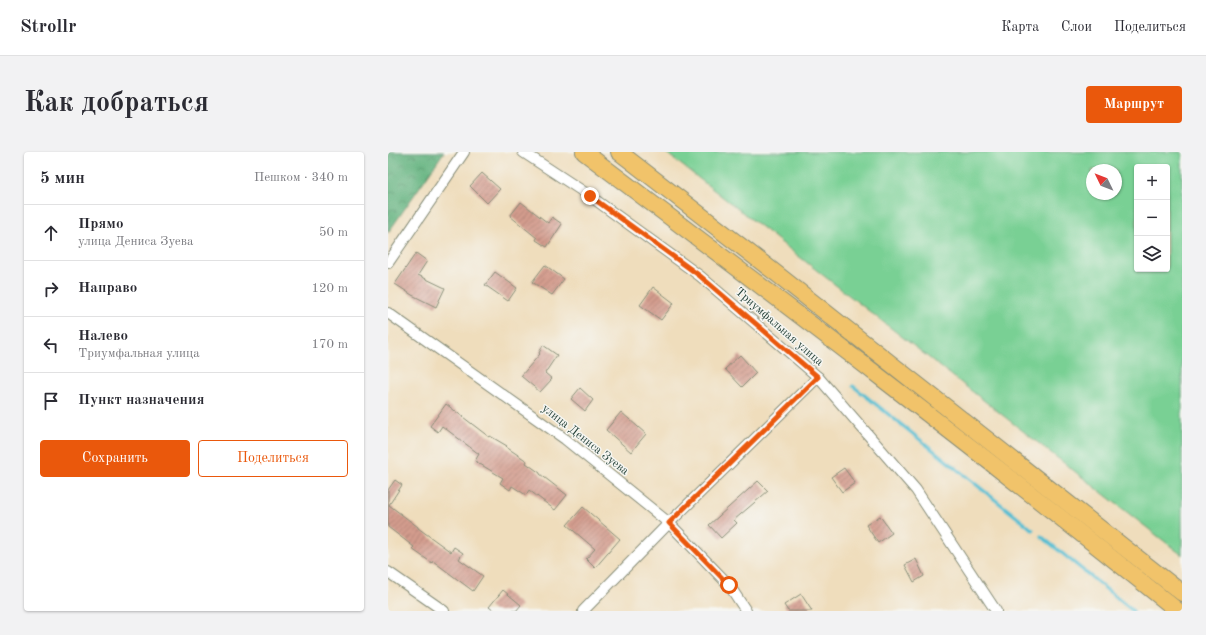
<!DOCTYPE html>
<html lang="ru">
<head>
<meta charset="utf-8">
<style>
  body { margin:0; font-family:"Old Standard TT",serif; background:#f2f2f3; color:#2b2b33 }
  .controls { position:absolute; right:12px; top:12px; display:grid; overflow:hidden; border-radius:4px; box-shadow:0 1px 3px #0004 }
  .controls button { width:36px; height:36px; display:grid; place-items:center; padding:0; border:0; border-bottom:1px solid #e1e1e2; background:#fff; color:#2b2b33; font:20px sans-serif }
  .compass { position:absolute; left:698px; top:12px; width:36px; height:36px; border-radius:50%; background:#fff; box-shadow:0 1px 3px #0004; rotate:313deg }
  .stop { position:absolute; width:12px; height:12px; margin:-9px; border:3px solid #ea580c; border-radius:50%; background:#fff }
  .stop.end { background:#ea580c; border-color:#fff; box-shadow:0 1px 4px #0008 }
  .list { margin:0; padding:0; list-style:none }
  h2 { display:flex; justify-content:space-between; align-items:center; height:52px; margin:0; padding:0 16px; font-size:17px }
  h2 small { font-size:13px; font-weight:400; color:#7c7c81 }
  .list li { display:grid; grid-template-columns:26px 1fr auto; gap:12px; align-items:center; box-sizing:border-box; height:56px; padding:0 16px; border-top:1px solid #e1e1e2 }
  .list b { display:block; font-size:15px; white-space:nowrap }
  .list p { margin:0; font-size:13px; white-space:nowrap; color:#7c7c81 }
  .list em { font-size:13px; font-style:normal; color:#7c7c81 }
  .actions { display:flex; gap:8px; padding:12px 16px }
  .actions a { flex:1; padding:9px 0; border:1px solid #ea580c; border-radius:4px; text-align:center; font-size:14px; color:#ea580c }
  .actions .main { background:#ea580c; color:#fff }
  .icon { flex:none; width:22px; height:22px; fill:none; stroke:currentColor; stroke-width:2; stroke-linecap:round; stroke-linejoin:round }
  .map { position:relative; flex:none; width:794px; height:459px; overflow:hidden; border-radius:4px }
  header { display:flex; align-items:center; gap:24px; box-sizing:border-box; height:56px; padding:0 20px; background:#fff; border-bottom:1px solid #e1e1e2 }
  header strong { font-size:19px }
  nav { display:flex; gap:22px; margin-inline-start:auto; font-size:14px }
  .intro { display:flex; align-items:center; justify-content:space-between; box-sizing:border-box; height:96px; padding:0 24px }
  h1 { margin:0; font-size:28px }
  .button { padding:10px 18px; border-radius:4px; background:#ea580c; color:#fff; font-size:14px; font-weight:700 }
  main { display:flex; gap:24px; padding:0 24px }
  aside { flex:1; background:#fff; border-radius:4px; box-shadow:0 1px 3px #0004 }
  .map>svg:first-child { display:block }
  .grass { fill:#79d094; stroke:#4c8664; fill-rule:evenodd }
  .forest { fill:url(#forest-crowns); stroke:#407859 }
  .lines { fill:none; stroke-linecap:round; stroke-linejoin:round }
  .stream { stroke:#55bed2; stroke-width:3.5 }
  .building { fill:url(#building-hatch) }
  .minor-casing { stroke:#878d78; stroke-width:12 }
  .primary-casing { stroke:#878d78; stroke-width:18 }
  .minor { stroke:#fff; stroke-width:10 }
  .primary { stroke:#f1c36a; stroke-width:16 }
  .route { stroke:#ea580c; stroke-width:5 }
  .labels { text-anchor:middle; dominant-baseline:central; stroke-width:3; stroke-linejoin:round; paint-order:stroke }
  .street-label { font-size:12px; fill:#1f3d34; stroke:#f6f6f2 }
</style>
</head>
<body>
<header>
<strong>Strollr</strong>
<nav><a>Карта</a><a>Слои</a><a>Поделиться</a></nav>
</header>
<div class="intro"><h1>Как добраться</h1><a class="button">Маршрут</a></div>
<main>
<aside>
<h2>5 мин<small>Пешком · 340 m</small></h2>
<ul class="list">
<li><svg class="icon" aria-label="ahead" viewBox="0 0 24 24"><path d="M12 20V5M6 11l6-6 6 6"/></svg><div><b>Прямо</b><p>улица Дениса Зуева</p></div><em>50 m</em></li>
<li><svg class="icon" aria-label="right" viewBox="0 0 24 24"><path d="M7 20v-9h11M14 6l5 5-5 5"/></svg><div><b>Направо</b></div><em>120 m</em></li>
<li><svg class="icon" aria-label="left" viewBox="0 0 24 24"><path d="M17 20v-9H6M10 6l-5 5 5 5"/></svg><div><b>Налево</b><p>Триумфальная улица</p></div><em>170 m</em></li>
<li><svg class="icon" aria-label="arrive" viewBox="0 0 24 24"><path d="M6 21V4h12l-3 4 3 4H6"/></svg><div><b>Пункт назначения</b></div></li>
</ul>
<div class="actions"><a class="main">Сохранить</a><a>Поделиться</a></div>
</aside>
<div class="map">
<svg width="794" height="459" viewBox="0 0 794 459">
  <defs>
    <pattern id="forest-crowns" width="20" height="18" patternUnits="userSpaceOnUse"><rect width="20" height="18" fill="#62b27e"/><path d="M2 6a3 3 0 1 1 6 0M12 15a3 3 0 1 1 6 0" fill="none" stroke="#509268"/></pattern>
    <pattern id="building-hatch" width="6" height="6" patternUnits="userSpaceOnUse"><rect width="6" height="6" fill="#d39b8d"/><path d="M-1 1l2-2M0 6l6-6M5 7l2-2" fill="none" stroke="#ab8074"/></pattern>
  </defs>
  <rect width="100%" height="100%" fill="#f6f6f2"/>
  <filter id="ink" filterUnits="userSpaceOnUse"><feTurbulence type="fractalNoise" baseFrequency=".025" numOctaves="2"/><feDisplacementMap in="SourceGraphic" scale="8" xChannelSelector="R" yChannelSelector="G"/><feConvolveMatrix kernelMatrix="1 2 1 2 8 2 1 2 1" color-interpolation-filters="sRGB"/></filter>
  <filter id="wash" filterUnits="userSpaceOnUse"><feTurbulence type="fractalNoise" baseFrequency=".012" numOctaves="4" result="noise"/><feDisplacementMap in="SourceGraphic" scale="16" xChannelSelector="R" yChannelSelector="G"/><feGaussianBlur stdDeviation="0.9" result="paint"/><feColorMatrix in="noise" values="0 0 0 0 0 0 0 0 0 0 0 0 0 0 0 0 0 1.4 0 .05"/><feComposite in="paint" operator="in"/></filter>
  <g filter="url(#wash)">
    <rect width="100%" height="100%" fill="#efddbc"/>
    <path class="grass" d="M277,0H794V403ZM749,15H779V117H749ZM704,18H728V42H704Z"/>
    <path class="forest" d="M0,0H56L0,81Z"/>
    <g class="lines">
      <g class="stream">
        <path d="M465,234L645,378"/>
        <path d="M653,384L745,459"/>
      </g>
    </g>
    <g id="blocks">
      <g class="building">
        <path d="M94,21L112,37L99,51L82,34Z"/>
        <path d="M133,50L160,71L164,65L174,72L159,95L148,88L149,86L122,64Z"/>
        <path d="M28,101L39,109L30,123L57,136L48,155L24,143L7,132Z"/>
        <path d="M157,113L176,127L164,143L144,130Z"/>
        <path d="M107,120L129,136L120,149L97,133Z"/>
        <path d="M265,135L286,151L273,168L252,153Z"/>
        <path d="M155,193L169,203L157,221L164,227L152,240L133,224L152,202L151,201Z"/>
        <path d="M352,203L368,221L354,235L337,217Z"/>
        <path d="M192,236L205,248L197,259L183,247Z"/>
        <path d="M58,252L101,285L102,284L119,294L118,295L139,309L138,311L152,321V322L179,343L167,358L141,338L138,343L124,334L122,338L112,331L115,326L87,309L91,302L54,274L50,280L42,274Z"/>
        <path d="M233,260L258,282L243,300L218,278Z"/>
        <path d="M456,316L467,331L454,340L443,325Z"/>
        <path d="M7,328L14,333L1,353L30,375V376L63,400L66,395L75,401L71,407L95,424L85,439L45,409L44,411L24,397L26,395L0,375V338Z"/>
        <path d="M370,329L380,339L346,368L349,371L333,386L321,373Z"/>
        <path d="M195,355L232,387L207,416L198,407L207,397L179,373Z"/>
        <path d="M492,364L504,381L490,391L478,373Z"/>
        <path d="M528,407L536,424L526,430L517,413Z"/>
        <path d="M115,438L133,453L128,459H106L101,455Z"/>
        <path d="M413,442L424,459H400L396,453Z"/>
      </g>
    </g>
  </g>
  <g filter="url(#ink)">
    <use href="#blocks" fill-opacity="0" stroke="#878d78" stroke-width="1"/>
    <g class="lines">
      <g class="minor-casing">
        <g id="minor">
          <path d="M135,0L202,44L312,124L430,225L528,338L608,459"/>
          <path d="M0,111L76,0"/>
          <path d="M0,161L177,287L281,371L341,433L358,459"/>
          <path d="M0,420L56,459"/>
          <path d="M195,459L281,371L430,225"/>
        </g>
      </g>
      <g class="primary-casing">
        <g id="primary">
          <path d="M196,0C396,151 595,302 790,459"/>
          <path d="M231,0L389,122L794,441"/>
        </g>
      </g>
      <use href="#minor" class="minor"/>
      <use href="#primary" class="primary"/>
    </g>
  </g>
  <g class="lines" filter="url(#ink)">
    <path class="route" d="M202,44L312,124L430,225L281,371L341,433"/>
  </g>
  <g class="labels">
    <g class="street-label">
      <text transform="translate(391 175) rotate(41)">Триумфальная улица</text>
      <text transform="translate(197 288) rotate(38)">улица Дениса Зуева</text>
    </g>
  </g>
</svg>
<div class="controls">
<button>+</button>
<button>−</button>
<button><svg class="icon" aria-label="layers" viewBox="0 0 24 24"><path d="M12 4l9 5-9 5-9-5zM3 14l9 5 9-5"/></svg></button>
</div>
<svg class="compass" viewBox="-18 -18 36 36"><path d="M0-13l5 13h-10z" fill="#e53935"/><path d="M0 13l5-13h-10z" fill="#7c7c81"/></svg>
<div class="stop" style="left:341px;top:433px"></div>
<div class="stop end" style="left:202px;top:44px"></div>
</div>
</main>
</body>
</html>
